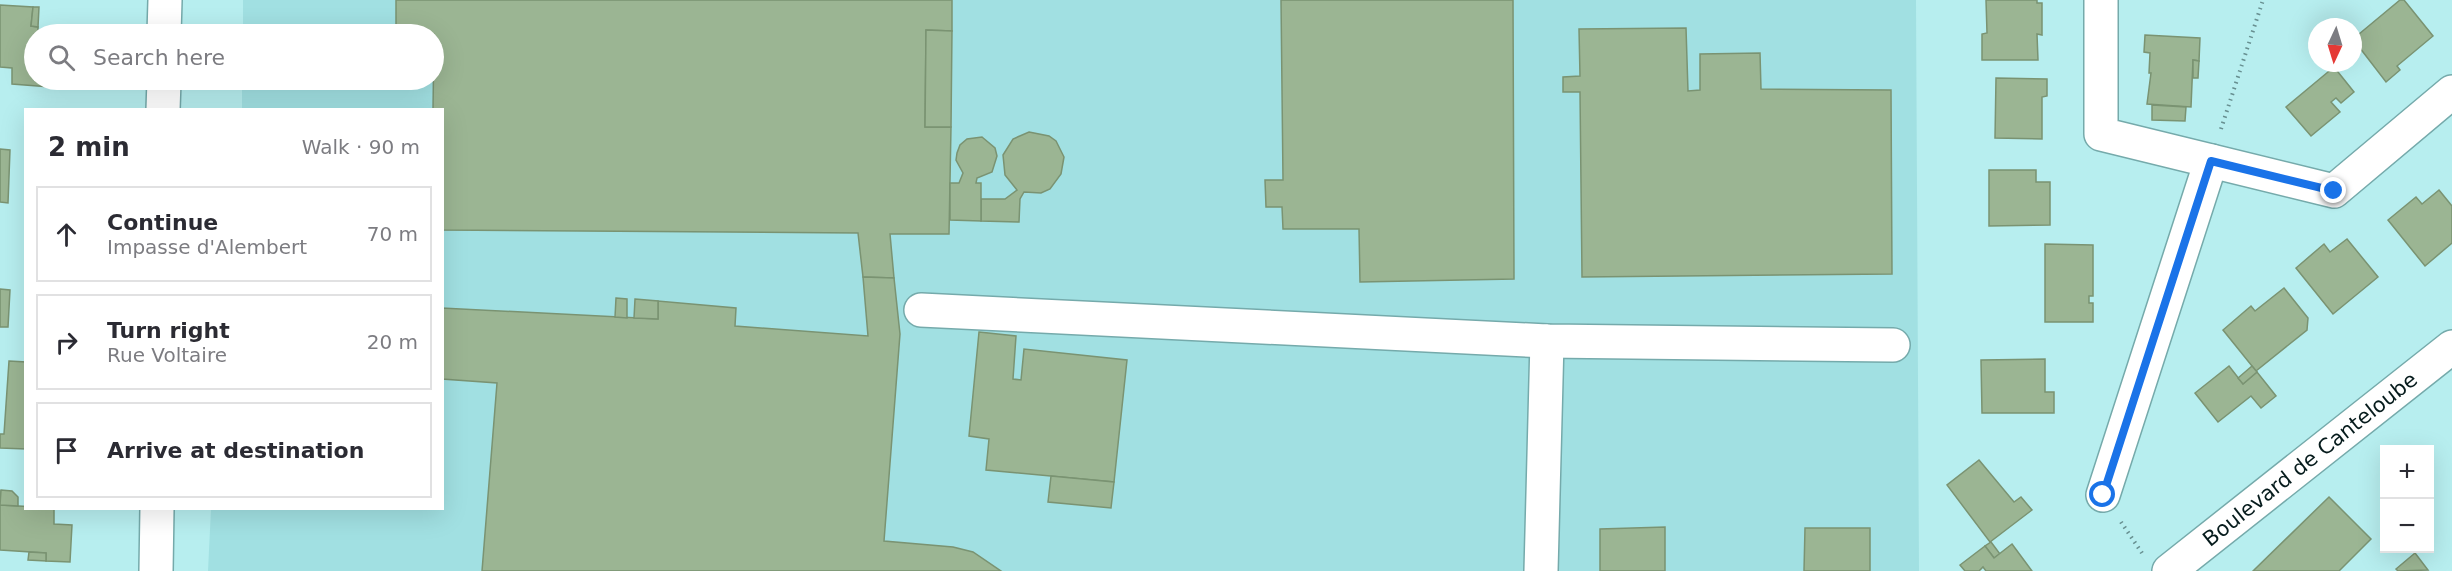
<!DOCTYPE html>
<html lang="en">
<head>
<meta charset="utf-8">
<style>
  body { margin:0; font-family:"DejaVu Sans",sans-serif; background:#f7f7f7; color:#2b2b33 }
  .controls { position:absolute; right:18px; bottom:18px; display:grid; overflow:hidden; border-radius:0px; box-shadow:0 6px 24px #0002 }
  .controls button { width:54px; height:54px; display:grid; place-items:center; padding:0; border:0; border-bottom:2px solid #e1e1e2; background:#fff; color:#2b2b33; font:30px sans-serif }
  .compass { position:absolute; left:2308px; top:18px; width:54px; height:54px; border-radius:50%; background:#fff; box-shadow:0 6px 24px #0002; rotate:184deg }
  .stop { position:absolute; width:18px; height:18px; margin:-14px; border:4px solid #1a73e8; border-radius:50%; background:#fff }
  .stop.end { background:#1a73e8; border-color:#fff; box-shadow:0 2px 6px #0008 }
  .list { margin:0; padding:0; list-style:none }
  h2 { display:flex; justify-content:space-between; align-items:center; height:78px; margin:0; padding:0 24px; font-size:26px }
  h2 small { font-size:20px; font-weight:400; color:#7c7c81 }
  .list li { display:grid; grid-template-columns:39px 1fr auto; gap:18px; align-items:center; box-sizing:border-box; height:96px; margin:0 12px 12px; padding:0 12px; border:2px solid #e1e1e2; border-radius:0px }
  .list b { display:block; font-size:22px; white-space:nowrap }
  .list p { margin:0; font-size:20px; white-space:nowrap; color:#7c7c81 }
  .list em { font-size:20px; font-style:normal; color:#7c7c81 }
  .icon { flex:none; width:33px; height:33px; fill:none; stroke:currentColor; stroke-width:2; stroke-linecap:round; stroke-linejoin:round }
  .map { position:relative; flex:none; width:2452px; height:571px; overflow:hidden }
  .search { position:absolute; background:#fff; box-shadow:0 6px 24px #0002; left:24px; top:24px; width:420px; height:66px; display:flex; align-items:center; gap:15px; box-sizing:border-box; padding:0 21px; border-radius:33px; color:#7c7c81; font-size:22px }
  .panel { position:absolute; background:#fff; box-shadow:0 6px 24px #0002; left:24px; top:108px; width:420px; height:402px; border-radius:0px }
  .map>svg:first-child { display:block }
  .built { fill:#a1e0e2 }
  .building { fill:#9bb593; stroke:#7a9372; stroke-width:1.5 }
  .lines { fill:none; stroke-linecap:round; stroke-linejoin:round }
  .minor-casing { stroke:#75aaab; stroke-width:36 }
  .path { stroke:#678f90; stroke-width:4; stroke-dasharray:1.5 4.5; stroke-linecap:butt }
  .minor { stroke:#fff; stroke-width:33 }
  .route { stroke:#1a73e8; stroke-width:8 }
  .labels { text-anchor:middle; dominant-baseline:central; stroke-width:4.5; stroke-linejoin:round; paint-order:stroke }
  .street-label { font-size:21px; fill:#061b1c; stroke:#fff }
</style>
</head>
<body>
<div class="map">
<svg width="2452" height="571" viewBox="0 0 2452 571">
  <rect width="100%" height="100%" fill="#b7eeef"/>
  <path class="built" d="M243,0H1916L1919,571H208L211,509L442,508V110L242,109V80H434V34H243Z"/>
  <g class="building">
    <path d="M396,0H952V31L926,30L925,127H951L949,234H890L894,278L863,277L858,233L442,230V110H433L434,34L396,33Z"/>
    <path d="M1281,0H1513L1514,279L1360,282L1359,229H1283L1282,207H1266L1265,180H1283Z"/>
    <path d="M1986,0H2037V3H2042V35L2037,34L2038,60H1982V34L1987,33Z"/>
    <path d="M2400,0H2404L2433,36L2397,66L2400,70L2386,82L2353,39Z"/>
    <path d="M0,5L33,7L31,26L38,27V34H34V80H50V87L12,84V68L0,67Z"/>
    <path d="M33,7H39L38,27L31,26Z"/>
    <path d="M1686,28L1688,91L1700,90V54L1760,53L1761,89L1891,90L1892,274L1582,277L1580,92H1563V77L1580,76L1579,29Z"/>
    <path d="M926,30L952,31L951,127H925Z"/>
    <path d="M2145,35L2200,38L2199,61L2193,60L2191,107L2147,104L2151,73H2149L2150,53L2144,52Z"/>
    <path d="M2193,60L2199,61L2198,78H2193Z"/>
    <path d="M2334,67L2354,92L2341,103L2336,98L2331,102L2340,112L2311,136L2286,107Z"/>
    <path d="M1996,78L2047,79V96L2042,97V139L1995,138Z"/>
    <path d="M2152,105L2186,107L2185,121L2152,120Z"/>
    <path d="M1029,132L1049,136L1056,141L1064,157L1061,174L1050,189L1041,193L1024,192L1020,199L1019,222L981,221V199H1005L1017,190L1005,175L1003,155L1013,139Z"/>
    <path d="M982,137L995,148L997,156L992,172L977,178L976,183H981V221L950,220V183H959L963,173L956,160L957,153L960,145L967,139Z"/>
    <path d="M0,149L10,150L8,203L0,202Z"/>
    <path d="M1989,170H2036V182H2050V225L1989,226Z"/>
    <path d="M2439,190L2452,206V243L2425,266L2388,220L2416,197L2422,204Z"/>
    <path d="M2347,239L2378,277L2333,314L2296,268L2324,244L2330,252Z"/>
    <path d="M2045,244L2093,245V296H2089V303H2093V322H2045Z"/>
    <path d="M863,277L894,278L900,334L884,541L953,547L973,552L1001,571H482L497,383L442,379V308L658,319V301L736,308L735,326L868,336Z"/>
    <path d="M2284,288L2308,318L2307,330L2256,371L2223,330L2251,306L2255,311Z"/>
    <path d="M0,289L10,290L8,327H0Z"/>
    <path d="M616,298L627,299V318L615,317Z"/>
    <path d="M635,299L658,301V319L634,318Z"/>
    <path d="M979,332L1016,336L1013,379L1021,380L1024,349L1127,360L1114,482L986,470L989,439L969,436Z"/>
    <path d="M2045,359V392H2054V413H1982L1981,360Z"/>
    <path d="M9,361L26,362V449L0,448V434H4Z"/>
    <path d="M2229,366L2243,384L2257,372L2276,396L2261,408L2251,396L2218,422L2195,393Z"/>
    <path d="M2252,366L2257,372L2243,384L2238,378Z"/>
    <path d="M1979,460L2014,502L2021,497L2032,510L1990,542L1947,485Z"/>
    <path d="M1051,476L1114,482L1111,508L1048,502Z"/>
    <path d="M0,490V505L54,508V524L72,525L70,562L46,561V553L0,550Z"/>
    <path d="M1,490L12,491L18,497V506L0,505Z"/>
    <path d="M2329,497L2371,539L2339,571H2253Z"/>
    <path d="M1665,527V571H1600V529Z"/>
    <path d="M1805,528H1870V571H1804Z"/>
    <path d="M1991,542L2000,554L1994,558L1985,546Z"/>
    <path d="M2012,544L2032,571H1986L1983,567L1979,571H1965L1960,565L1985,546L1994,558Z"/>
    <path d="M29,552L46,553V561L28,560Z"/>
    <path d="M2415,553L2428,570L2398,571L2396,569Z"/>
  </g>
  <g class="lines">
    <g class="minor-casing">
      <g id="minor">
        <path d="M2101,0V134L2334,191L2452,92"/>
        <path d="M164,34L165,0"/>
        <path d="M163,110L164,80"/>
        <path d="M921,310L1547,341L1893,345"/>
        <path d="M2103,495L2211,161"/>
        <path d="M156,571L157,508"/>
        <path d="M1541,571L1547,341"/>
        <path id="s1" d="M2169,571L2452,347"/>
      </g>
    </g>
    <g class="path">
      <path d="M2221,129L2263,0"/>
      <path d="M2121,522L2142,553"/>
    </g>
    <use href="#minor" class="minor"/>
  </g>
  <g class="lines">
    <path class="route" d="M2103,495L2211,161L2334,191"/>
  </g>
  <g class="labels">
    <g class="street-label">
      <text stroke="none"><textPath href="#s1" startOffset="180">Boulevard de Canteloube</textPath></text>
    </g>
  </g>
</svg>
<div class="controls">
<button>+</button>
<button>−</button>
</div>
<svg class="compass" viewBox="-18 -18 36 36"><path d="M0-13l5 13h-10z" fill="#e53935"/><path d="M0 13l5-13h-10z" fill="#7c7c81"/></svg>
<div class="stop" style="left:2103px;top:495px"></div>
<div class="stop end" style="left:2334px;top:191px"></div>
<div class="search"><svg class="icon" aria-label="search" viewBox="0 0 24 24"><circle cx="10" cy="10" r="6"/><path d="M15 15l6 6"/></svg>Search here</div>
<section class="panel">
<h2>2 min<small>Walk · 90 m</small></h2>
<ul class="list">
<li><svg class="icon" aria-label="ahead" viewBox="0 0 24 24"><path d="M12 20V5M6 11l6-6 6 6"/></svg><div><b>Continue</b><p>Impasse d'Alembert</p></div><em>70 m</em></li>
<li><svg class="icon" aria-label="right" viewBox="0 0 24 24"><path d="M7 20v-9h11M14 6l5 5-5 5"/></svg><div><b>Turn right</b><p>Rue Voltaire</p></div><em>20 m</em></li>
<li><svg class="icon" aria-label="arrive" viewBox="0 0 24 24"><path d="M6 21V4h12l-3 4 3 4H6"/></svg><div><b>Arrive at destination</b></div></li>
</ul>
</section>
</div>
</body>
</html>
